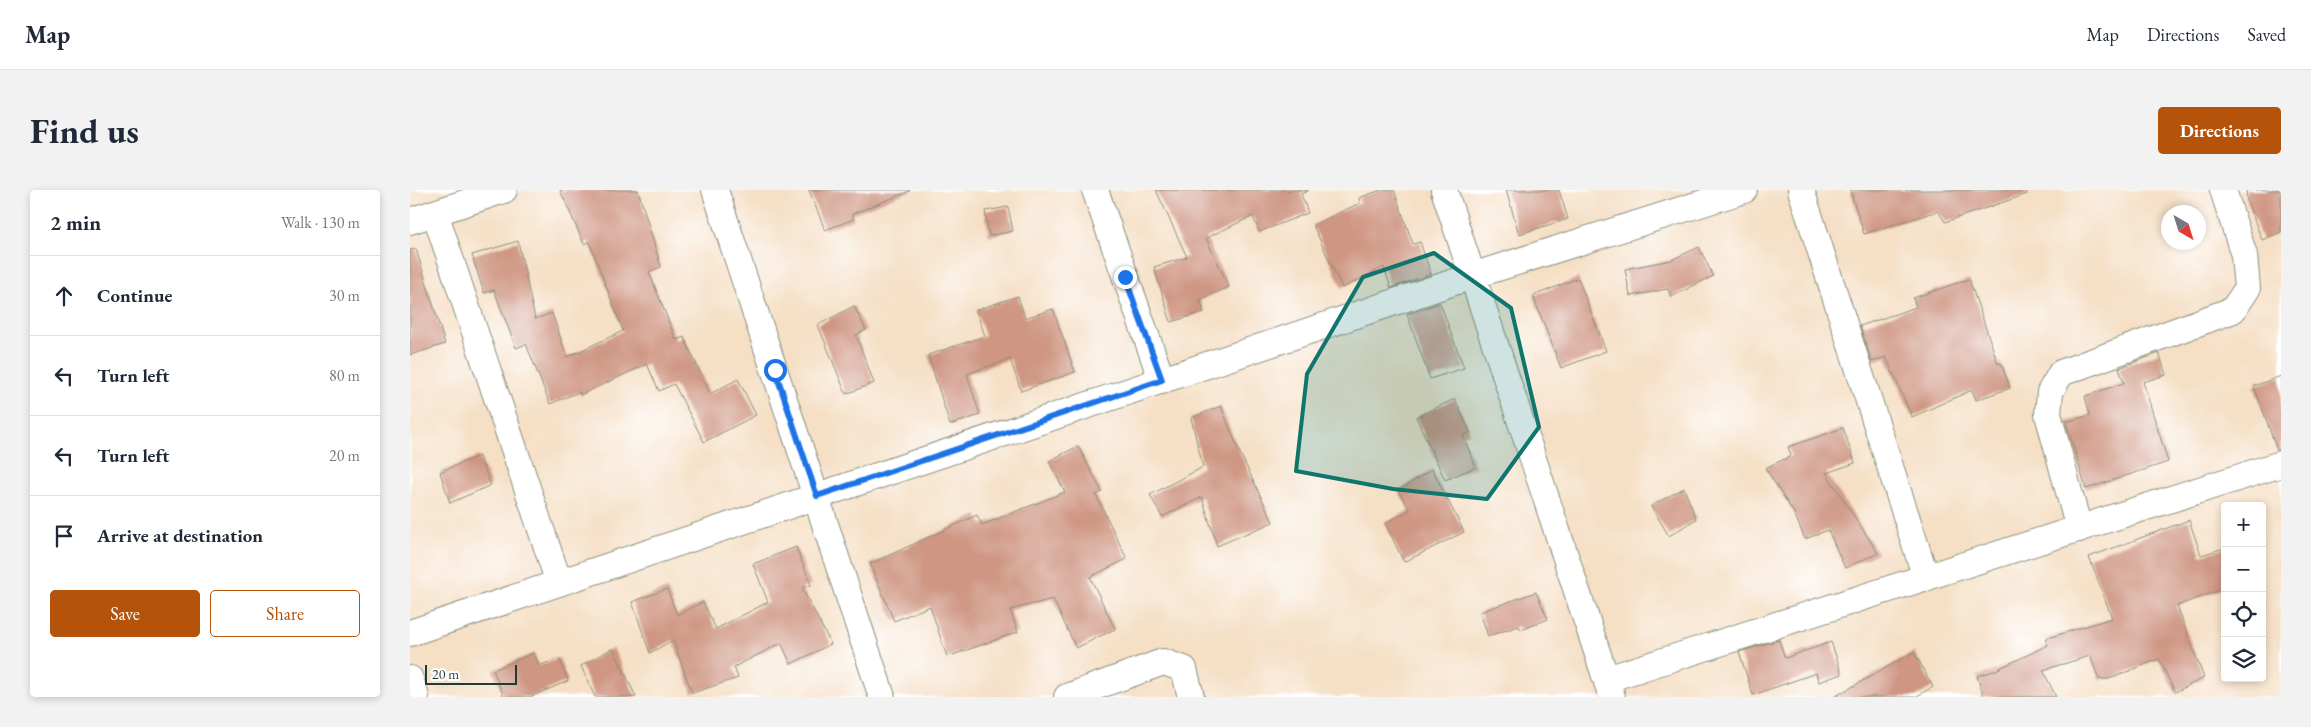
<!DOCTYPE html>
<html lang="en">
<head>
<meta charset="utf-8">
<style>
  body { margin:0; font-family:"EB Garamond",serif; background:#f2f2f3; color:#1f2937 }
  .controls { position:absolute; right:15px; bottom:15px; display:grid; overflow:hidden; border-radius:5px; box-shadow:0 2px 8px #0003 }
  .controls button { width:45px; height:45px; display:grid; place-items:center; padding:0; border:0; border-bottom:1px solid #e0e1e3; background:#fff; color:#1f2937; font:25px sans-serif }
  .compass { position:absolute; left:1751px; top:15px; width:45px; height:45px; border-radius:50%; background:#fff; box-shadow:0 2px 8px #0003; rotate:141deg }
  .scale { position:absolute; left:15px; bottom:12px; width:92px; box-sizing:border-box; padding-left:5px; border:2px solid #1f3d34; border-top:0; font-size:14px; line-height:18px; white-space:nowrap; color:#1f3d34; -webkit-text-stroke:4px #fff; paint-order:stroke }
  .stop { position:absolute; width:15px; height:15px; margin:-11px; border:4px solid #1a73e8; border-radius:50%; background:#fff }
  .stop.end { background:#1a73e8; border-color:#fff; box-shadow:0 1px 5px #0008 }
  .list { margin:0; padding:0; list-style:none }
  h2 { display:flex; justify-content:space-between; align-items:center; height:65px; margin:0; padding:0 20px; font-size:21px }
  h2 small { font-size:16px; font-weight:400; color:#747a83 }
  .list li { display:grid; grid-template-columns:32px 1fr auto; gap:15px; align-items:center; box-sizing:border-box; height:80px; padding:0 20px; border-top:1px solid #e0e1e3 }
  .list b { display:block; font-size:19px; white-space:nowrap }
  .list em { font-size:16px; font-style:normal; color:#747a83 }
  .actions { display:flex; gap:10px; padding:15px 20px }
  .actions a { flex:1; padding:11px 0; border:1px solid #b45309; border-radius:5px; text-align:center; font-size:18px; color:#b45309 }
  .actions .main { background:#b45309; color:#fff }
  .icon { flex:none; width:28px; height:28px; fill:none; stroke:currentColor; stroke-width:2; stroke-linecap:round; stroke-linejoin:round }
  .map { position:relative; flex:none; width:1871px; height:507px; overflow:hidden; border-radius:5px }
  header { display:flex; align-items:center; gap:30px; box-sizing:border-box; height:70px; padding:0 25px; background:#fff; border-bottom:1px solid #e0e1e3 }
  header strong { font-size:24px }
  nav { display:flex; gap:28px; margin-inline-start:auto; font-size:18px }
  .intro { display:flex; align-items:center; justify-content:space-between; box-sizing:border-box; height:120px; padding:0 30px }
  h1 { margin:0; font-size:35px }
  .button { padding:12px 22px; border-radius:5px; background:#b45309; color:#fff; font-size:18px; font-weight:700 }
  main { display:flex; gap:30px; padding:0 30px }
  aside { flex:1; background:#fff; border-radius:5px; box-shadow:0 2px 8px #0003 }
  .map>svg:first-child { display:block }
  .building { fill:#cf9683 }
  .lines { fill:none; stroke-linecap:round; stroke-linejoin:round }
  .minor-casing { stroke:#8a8e7c; stroke-width:28 }
  .minor { stroke:#fff; stroke-width:26 }
  .route { stroke:#1a73e8; stroke-width:6 }
  .marked { fill:#0f766e; fill-opacity:0.2; stroke:#0f766e; stroke-width:4; stroke-linejoin:round }
</style>
</head>
<body>
<header>
<strong>Map</strong>
<nav><a>Map</a><a>Directions</a><a>Saved</a></nav>
</header>
<div class="intro"><h1>Find us</h1><a class="button">Directions</a></div>
<main>
<aside>
<h2>2 min<small>Walk · 130 m</small></h2>
<ul class="list">
<li><svg class="icon" aria-label="ahead" viewBox="0 0 24 24"><path d="M12 20V5M6 11l6-6 6 6"/></svg><div><b>Continue</b></div><em>30 m</em></li>
<li><svg class="icon" aria-label="left" viewBox="0 0 24 24"><path d="M17 20v-9H6M10 6l-5 5 5 5"/></svg><div><b>Turn left</b></div><em>80 m</em></li>
<li><svg class="icon" aria-label="left" viewBox="0 0 24 24"><path d="M17 20v-9H6M10 6l-5 5 5 5"/></svg><div><b>Turn left</b></div><em>20 m</em></li>
<li><svg class="icon" aria-label="arrive" viewBox="0 0 24 24"><path d="M6 21V4h12l-3 4 3 4H6"/></svg><div><b>Arrive at destination</b></div></li>
</ul>
<div class="actions"><a class="main">Save</a><a>Share</a></div>
</aside>
<div class="map">
<svg width="1871" height="507" viewBox="0 0 1871 507">
  <rect width="100%" height="100%" fill="#fff"/>
  <filter id="ink" filterUnits="userSpaceOnUse"><feTurbulence type="fractalNoise" baseFrequency=".02" numOctaves="2"/><feDisplacementMap in="SourceGraphic" scale="10" xChannelSelector="R" yChannelSelector="G"/><feConvolveMatrix kernelMatrix="1 2 1 2 8 2 1 2 1" color-interpolation-filters="sRGB"/></filter>
  <filter id="wash" filterUnits="userSpaceOnUse"><feTurbulence type="fractalNoise" baseFrequency=".0096" numOctaves="4" result="noise"/><feDisplacementMap in="SourceGraphic" scale="20" xChannelSelector="R" yChannelSelector="G"/><feGaussianBlur stdDeviation="1.12" result="paint"/><feColorMatrix in="noise" values="0 0 0 0 0 0 0 0 0 0 0 0 0 0 0 0 0 1.4 0 .05"/><feComposite in="paint" operator="in"/></filter>
  <g filter="url(#wash)">
    <rect width="100%" height="100%" fill="#f5dfc5"/>
    <g id="blocks">
      <g class="building">
        <path d="M150,0H228L251,77L239,82L266,150L274,147L300,204L328,189L346,225L294,252L264,194L249,201L237,174L170,205L169,202L140,214L116,154L106,158L84,100L74,103L62,65L108,51L125,129L142,123L157,167L213,141L179,51L174,54Z"/>
        <path d="M399,0H500V1L442,24L444,29L415,40Z"/>
        <path d="M746,0H899L891,4L898,23L849,42L843,26L796,48L819,97L790,110L794,122L761,132L744,77L777,67Z"/>
        <path d="M971,0H984L1003,54L1010,52L1021,84L981,98L974,77L932,98L903,35L950,13L949,8Z"/>
        <path d="M1096,0H1149L1158,29L1109,44Z"/>
        <path d="M1440,0H1616L1617,4L1535,32L1528,21L1454,44Z"/>
        <path d="M1836,0H1871V42L1852,50L1837,11Z"/>
        <path d="M598,17L603,41L579,46L575,21Z"/>
        <path d="M1289,57L1303,86L1261,107L1258,99L1220,106L1215,79L1261,70Z"/>
        <path d="M6,59L35,154L0,165V60Z"/>
        <path d="M1168,88L1196,161L1151,178L1123,106Z"/>
        <path d="M1559,89L1588,174L1591,173L1600,198L1566,210L1562,200L1502,227L1476,167L1462,172L1450,136L1506,117L1503,108Z"/>
        <path d="M608,106L615,128L643,119L665,182L611,201L600,169L557,184L570,225L540,235L518,165L575,146L566,120Z"/>
        <path d="M1030,113L1054,178L1020,189L997,124Z"/>
        <path d="M444,116L456,140L446,145L464,193L436,204L408,135Z"/>
        <path d="M1749,163L1756,185L1733,192L1758,272L1676,299L1656,232L1680,225L1675,206L1714,193L1709,178Z"/>
        <path d="M1871,186V259L1867,260L1844,196Z"/>
        <path d="M1045,209L1060,242L1053,246L1066,277L1035,290L1006,227Z"/>
        <path d="M811,216L829,261L863,332L807,356L792,307L752,327L740,305L793,277L781,228Z"/>
        <path d="M1433,238L1445,273L1416,283L1468,363L1435,378L1418,340L1395,349L1384,323L1355,278L1381,266L1378,257Z"/>
        <path d="M668,256L692,302L686,305L717,369L680,387L705,439L666,458L643,409L600,420L608,442L537,467L520,416L484,431L460,374L567,325L572,335L655,302L639,271Z"/>
        <path d="M69,266L81,295L40,313L30,282Z"/>
        <path d="M1022,279L1054,342L994,372L975,333L1000,320L988,301Z"/>
        <path d="M1274,298L1286,329L1259,346L1241,316Z"/>
        <path d="M1779,330L1791,365L1815,358V398L1767,416L1794,488L1765,502L1749,469L1699,489H1689L1680,466L1633,480L1646,507H1574L1567,486L1584,481L1638,455L1635,449L1702,428L1679,367Z"/>
        <path d="M386,357L401,395L392,398L421,454L381,474L371,453L324,477L328,488L282,503L263,450L240,463L222,412L257,399L267,425L293,412L306,439L358,412L343,374Z"/>
        <path d="M1126,402L1138,429L1111,440L1109,436L1078,446L1070,422Z"/>
        <path d="M1369,450L1375,468L1421,452L1432,484L1409,492L1406,483L1343,505L1329,462Z"/>
        <path d="M203,458L226,507H185L171,476Z"/>
        <path d="M1504,462L1523,497L1505,507H1424Z"/>
        <path d="M124,463L129,476L149,468L158,491L120,507H94L83,480Z"/>
      </g>
    </g>
  </g>
  <g filter="url(#ink)">
    <use href="#blocks" fill-opacity="0" stroke="#8a8e7c" stroke-width="1"/>
    <g class="lines">
      <g class="minor-casing">
        <g id="minor">
          <path d="M305,0L472,507"/>
          <path d="M685,0L752,191"/>
          <path d="M1034,0L1202,507"/>
          <path d="M1391,0L1516,388"/>
          <path d="M25,23L149,393"/>
          <path d="M0,31L94,0"/>
          <path d="M1669,339L1638,224L1640,202L1651,183L1823,120L1837,99L1834,65L1813,0"/>
          <path d="M0,443L1062,86L1334,0"/>
          <path d="M0,489L6,507"/>
          <path d="M1197,489L1871,274"/>
          <path d="M657,507L753,472L774,479L781,507"/>
        </g>
      </g>
      <use href="#minor" class="minor"/>
    </g>
  </g>
  <g class="lines" filter="url(#ink)">
    <path class="route" d="M365,180L407,306L752,190L715,87"/>
  </g>
  <path class="marked" d="M1024,63L1101,118L1129,237L1077,309L983,299L886,281L897,184L953,87Z"/>
</svg>
<div class="controls">
<button>+</button>
<button>−</button>
<button><svg class="icon" aria-label="locate" viewBox="0 0 24 24"><circle cx="12" cy="12" r="6"/><path d="M12 2v4M12 18v4M2 12h4M18 12h4"/></svg></button>
<button><svg class="icon" aria-label="layers" viewBox="0 0 24 24"><path d="M12 4l9 5-9 5-9-5zM3 14l9 5 9-5"/></svg></button>
</div>
<svg class="compass" viewBox="-18 -18 36 36"><path d="M0-13l5 13h-10z" fill="#e53935"/><path d="M0 13l5-13h-10z" fill="#747a83"/></svg>
<div class="scale">20 m</div>
<div class="stop" style="left:365px;top:180px"></div>
<div class="stop end" style="left:715px;top:87px"></div>
</div>
</main>
</body>
</html>
